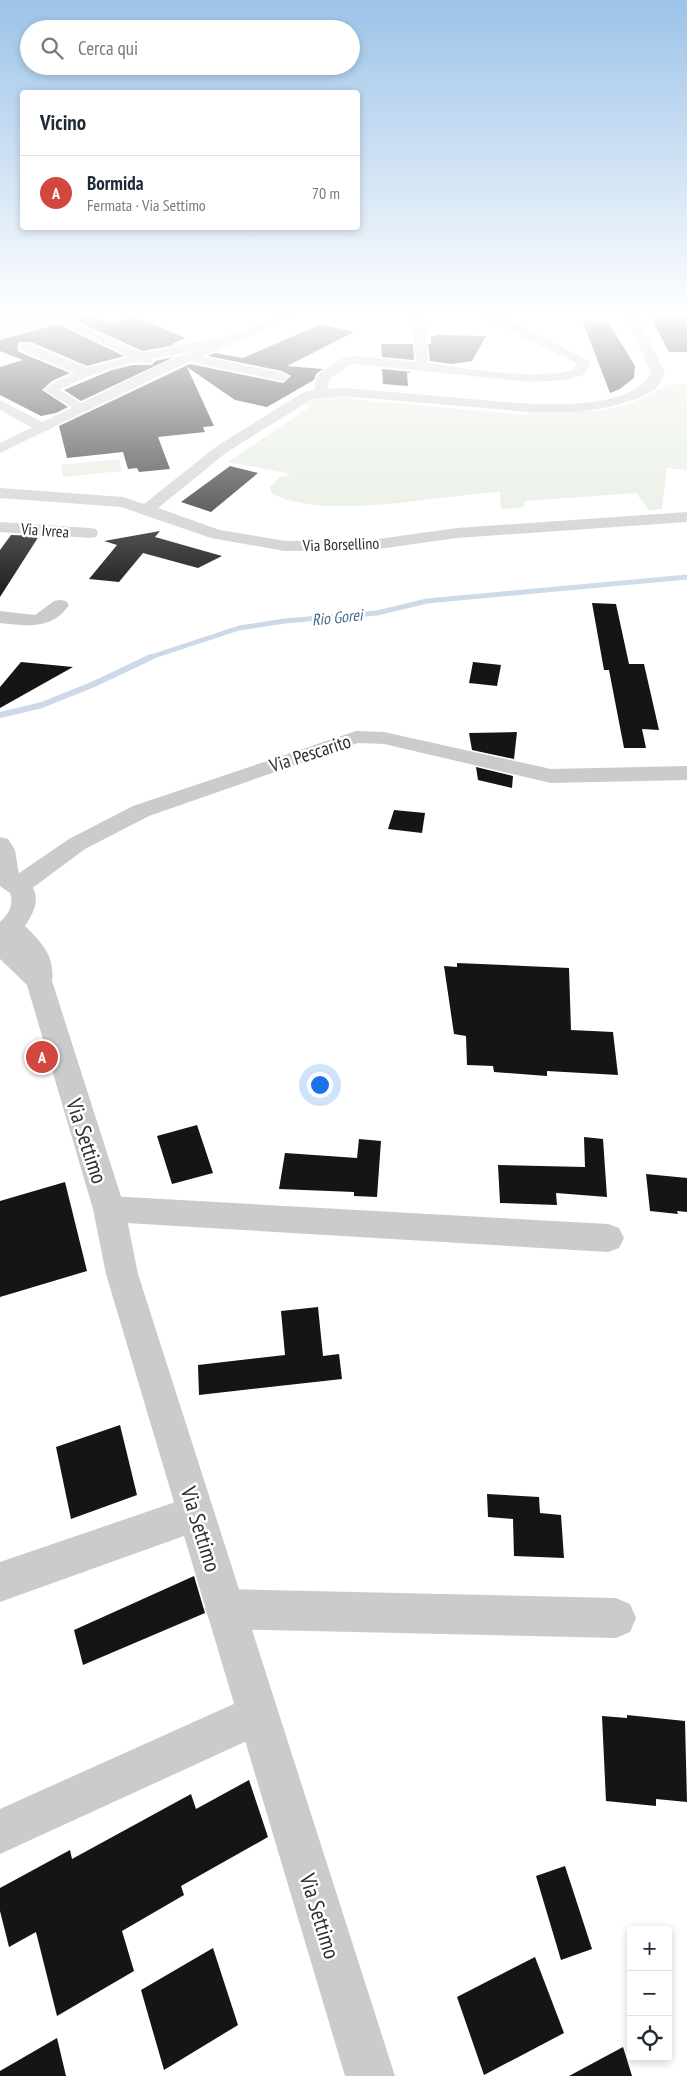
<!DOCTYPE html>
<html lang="it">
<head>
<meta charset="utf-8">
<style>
  body { margin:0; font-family:"PT Sans Narrow",sans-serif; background:#f2f2f3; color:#1f2937 }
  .controls { position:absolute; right:15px; bottom:15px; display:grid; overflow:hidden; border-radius:5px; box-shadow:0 2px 8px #0003 }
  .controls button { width:45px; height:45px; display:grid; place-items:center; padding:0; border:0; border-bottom:1px solid #e0e1e3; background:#fff; color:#1f2937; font:25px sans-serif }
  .you { position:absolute; left:319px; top:1084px; width:18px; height:18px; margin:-12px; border:4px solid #fff; border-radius:50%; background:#1a73e8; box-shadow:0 0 0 8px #1a73e833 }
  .badge { display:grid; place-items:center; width:32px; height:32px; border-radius:50%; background:#d34741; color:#fff; font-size:16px; font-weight:700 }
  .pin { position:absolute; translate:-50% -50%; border:2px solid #fff; box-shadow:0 1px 5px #0006 }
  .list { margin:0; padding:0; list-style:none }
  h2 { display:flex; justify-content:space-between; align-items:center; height:65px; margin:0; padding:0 20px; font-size:21px }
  h2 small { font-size:16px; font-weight:400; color:#747a83 }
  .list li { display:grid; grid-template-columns:32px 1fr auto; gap:15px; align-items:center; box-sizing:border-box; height:75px; padding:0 20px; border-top:1px solid #e0e1e3 }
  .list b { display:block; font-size:19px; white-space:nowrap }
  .list p { margin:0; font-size:16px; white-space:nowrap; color:#747a83 }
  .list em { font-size:16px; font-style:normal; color:#747a83 }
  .icon { flex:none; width:28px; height:28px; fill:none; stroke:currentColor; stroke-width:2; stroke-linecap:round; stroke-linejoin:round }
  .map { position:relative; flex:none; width:687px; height:2076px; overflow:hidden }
  .search { position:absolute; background:#fff; box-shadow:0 2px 8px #0003; left:20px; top:20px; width:340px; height:55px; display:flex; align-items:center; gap:12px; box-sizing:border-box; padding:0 18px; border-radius:28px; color:#747a83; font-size:19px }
  .panel { position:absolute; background:#fff; box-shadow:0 2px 8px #0003; left:20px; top:90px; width:340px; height:140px; border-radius:5px }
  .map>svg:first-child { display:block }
  .green { fill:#e2eadd }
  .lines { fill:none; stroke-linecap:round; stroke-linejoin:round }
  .stream-far1 { stroke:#cbd9e8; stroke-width:5 }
  .stream { stroke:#cbd9e8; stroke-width:6 }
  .building { fill:#151515 }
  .minor { fill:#cbcbcb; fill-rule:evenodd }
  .tertiary { fill:#cbcbcb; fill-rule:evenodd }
  .labels { text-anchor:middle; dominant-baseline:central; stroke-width:5; stroke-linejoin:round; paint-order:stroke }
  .far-street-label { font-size:16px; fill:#2e2e2e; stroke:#fff }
  .far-water-label { font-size:16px; font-style:italic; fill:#468; stroke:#fff }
  .street-label { font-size:19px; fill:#2e2e2e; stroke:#fff }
  .near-street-label { font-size:22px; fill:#2e2e2e; stroke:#fff }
</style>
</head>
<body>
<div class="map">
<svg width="687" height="2076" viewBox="0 0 687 2076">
  <rect width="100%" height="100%" fill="#fff"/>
  <g class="green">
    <path d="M0,316H45L57,323L0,339Z"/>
    <path d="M673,384H687V470L667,468L662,509L649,510L636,493L525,501L524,507L501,509L500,492C437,495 329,521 272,494L270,487L280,477L291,474L228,462L311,406L303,404L316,399L349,396L348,399L528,415L529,412C564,413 601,414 634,402C648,397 659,387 673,384Z"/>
    <path d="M119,459L122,471L63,477L61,465Z"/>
  </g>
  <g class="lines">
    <path class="stream-far1" d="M148,658L239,628L285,621L377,613L427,601L687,577"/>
    <path class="stream" d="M0,715L42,705L94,684L151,657"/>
  </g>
  <g class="building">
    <path d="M91,316L111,324L137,317L185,338L172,344L175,345L143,351L74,320Z"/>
    <path d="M651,318H687V352H669Z"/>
    <path d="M582,320L609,323L635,366L634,378L620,389L610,393Z"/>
    <path d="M58,324L124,356L87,366L31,342H19L17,348L19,352L70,373L52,381L42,390L68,407L56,413L41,416L0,395V367L23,360L0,351V340Z"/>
    <path d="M321,324L354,332L287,366L323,369L316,374L314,380L267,407L235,400L187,367L214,426L203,427L205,432L158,437L170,469L139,472L137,468L128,469L123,452L67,458L59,426L190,364L283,383L291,376L282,371L208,356L215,353L243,358Z"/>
    <path d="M438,335L486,336L472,361L452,364L430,361L428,344H431V337Z"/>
    <path d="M381,344H413L414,360L382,357Z"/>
    <path d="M174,357L81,401L64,390L112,370L133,365H152L155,361Z"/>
    <path d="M382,369L412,372L407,373L408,386L383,384Z"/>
    <path d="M230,466L258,473L211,512L181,502Z"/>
    <path d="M160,531L155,537L222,556L198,568L143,553L119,582L89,579L117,545L104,541Z"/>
    <path d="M11,535L39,536L0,597V550Z"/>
    <path d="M592,603L616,604L629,664H644L659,730L642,729L646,748H624L609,670H604Z"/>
    <path d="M21,662L73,667L0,708V687Z"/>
    <path d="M473,662L501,665L497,686L469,683Z"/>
    <path d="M517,732L514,759L472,750L469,733Z"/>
    <path d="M476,767L513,776L512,788L478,780Z"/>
    <path d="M394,810L425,813L422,833L388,829Z"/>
    <path d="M457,963L569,968L571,1030L613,1032L618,1075L547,1071V1076L494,1072L493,1066L467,1065L466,1036L454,1034L444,966L457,967Z"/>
    <path d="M197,1125L213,1173L172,1184L157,1136Z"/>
    <path d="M584,1137L603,1139L607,1197L556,1193L557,1205L500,1203L498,1165L585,1167Z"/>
    <path d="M359,1139L381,1141L377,1197L354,1196V1192L279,1189L285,1153L357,1158Z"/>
    <path d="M646,1174L687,1178V1212L677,1211L678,1214L650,1211Z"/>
    <path d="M65,1182L87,1271L0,1297V1201Z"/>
    <path d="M318,1307L323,1356L339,1354L342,1379L199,1395L198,1365L285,1355L281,1311Z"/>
    <path d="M120,1425L137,1495L71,1519L56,1447Z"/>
    <path d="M487,1494L539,1497L540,1513L561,1515L564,1558L514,1556L513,1519L488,1517Z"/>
    <path d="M194,1576L205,1613L83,1665L74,1630Z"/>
    <path d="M627,1715L685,1721L687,1802L656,1799V1806L606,1801L602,1716L627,1718Z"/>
    <path d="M249,1780L268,1837L181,1886L184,1895L122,1931L134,1971L57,2016L36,1932L9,1947L0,1911V1888L70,1850L72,1859L191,1794L196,1809Z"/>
    <path d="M565,1866L592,1949L561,1960L536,1876Z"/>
    <path d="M213,1948L238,2025L164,2070L141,1990Z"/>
    <path d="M535,1957L564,2033L484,2075L457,1997Z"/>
    <path d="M57,2038L66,2076H0V2071Z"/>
    <path d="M623,2047L632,2076H569Z"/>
  </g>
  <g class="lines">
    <g class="minor">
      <path d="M45,316H60L143,353L237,334L243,338L237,342L153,359L152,363C147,364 145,362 140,362C125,362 74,381 60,390L86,406L88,409L81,413L44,390L53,383L75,373L20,350L19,347L20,344H30L87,368L129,357Z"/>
      <path d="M412,316H424L428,363C467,368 538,382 574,369L576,363L487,319L485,316H500L590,361L585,374L567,380L529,382L356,364L349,365L329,380L328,389L344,388C380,391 415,394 451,397C496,401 627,420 651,373L625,316H637L665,373L657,388L640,398L609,407L578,412H529L344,396L312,399L227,452L158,508L220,530L285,541L371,540L457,528L687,512V522L457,538L371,550L285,551L211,538L121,507L0,498V488L123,497L144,504L217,446L304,392L314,390L317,376L340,359L356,356L416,362Z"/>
      <path d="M190,354L282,373L289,377L282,381L185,361L183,358L185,355Z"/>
      <path d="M0,400L48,425L50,428L48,431H38L0,410Z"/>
      <path d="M0,522L90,528L96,529L98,533L96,537L90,538L0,532Z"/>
      <path d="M60,600L66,601L69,605C52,630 27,626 0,623V611L35,615L54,601Z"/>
      <path d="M356,731L384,732L551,769L687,766V780L551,783L384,744L358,743L149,816L85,849L27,892L18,894L9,892L6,886L9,880L69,839L133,806Z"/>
      <path d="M109,1196L608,1224L619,1228L624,1238L619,1248L608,1252L109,1222L98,1218L93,1209L98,1200Z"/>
      <path d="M196,1495L209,1501L215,1514L209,1527L0,1602V1562Z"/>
      <path d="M225,1589L616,1598L630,1604L636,1618L630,1632L616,1638L225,1629L211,1623L205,1609L211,1595Z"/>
      <path d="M258,1693L273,1699L279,1714L273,1729L0,1854V1809Z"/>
    </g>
    <g class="tertiary">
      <path d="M280,316H295L171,370L0,453V443L161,364Z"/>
      <path d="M0,837L8,839L15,850L19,875C43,889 38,907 25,926C42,943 55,956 52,981L125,1209L138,1274L395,2076H345L106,1274L93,1209L27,985L0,959V922C9,913 14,905 10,893L0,886Z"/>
    </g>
  </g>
  <linearGradient id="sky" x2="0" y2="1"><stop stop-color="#9cc3e8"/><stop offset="0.52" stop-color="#fff"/><stop offset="1" stop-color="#fff" stop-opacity="0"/></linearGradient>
  <rect width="687" height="606" fill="url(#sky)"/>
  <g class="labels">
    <g class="far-street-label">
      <text transform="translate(45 530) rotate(4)">Via Ivrea</text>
      <text transform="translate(341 544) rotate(-2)">Via Borsellino</text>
    </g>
    <g class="far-water-label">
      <text transform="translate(337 617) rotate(-6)">Rio Gorei</text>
    </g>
    <g class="street-label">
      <text transform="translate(310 753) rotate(-18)">Via Pescarito</text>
    </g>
    <g class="near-street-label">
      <text transform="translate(87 1141) rotate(72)">Via Settimo</text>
      <text transform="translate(201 1529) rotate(73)">Via Settimo</text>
      <text transform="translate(320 1916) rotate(73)">Via Settimo</text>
    </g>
  </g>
</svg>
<div class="controls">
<button>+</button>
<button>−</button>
<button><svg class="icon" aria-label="locate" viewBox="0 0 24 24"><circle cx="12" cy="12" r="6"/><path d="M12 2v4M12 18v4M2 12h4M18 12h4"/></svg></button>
</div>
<div class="you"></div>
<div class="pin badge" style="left:42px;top:1057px">A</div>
<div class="search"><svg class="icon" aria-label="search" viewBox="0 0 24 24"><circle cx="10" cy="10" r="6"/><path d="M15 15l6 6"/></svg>Cerca qui</div>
<section class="panel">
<h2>Vicino<small></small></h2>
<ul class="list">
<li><span class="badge">A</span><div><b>Bormida</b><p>Fermata · Via Settimo</p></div><em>70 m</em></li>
</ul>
</section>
</div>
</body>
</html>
